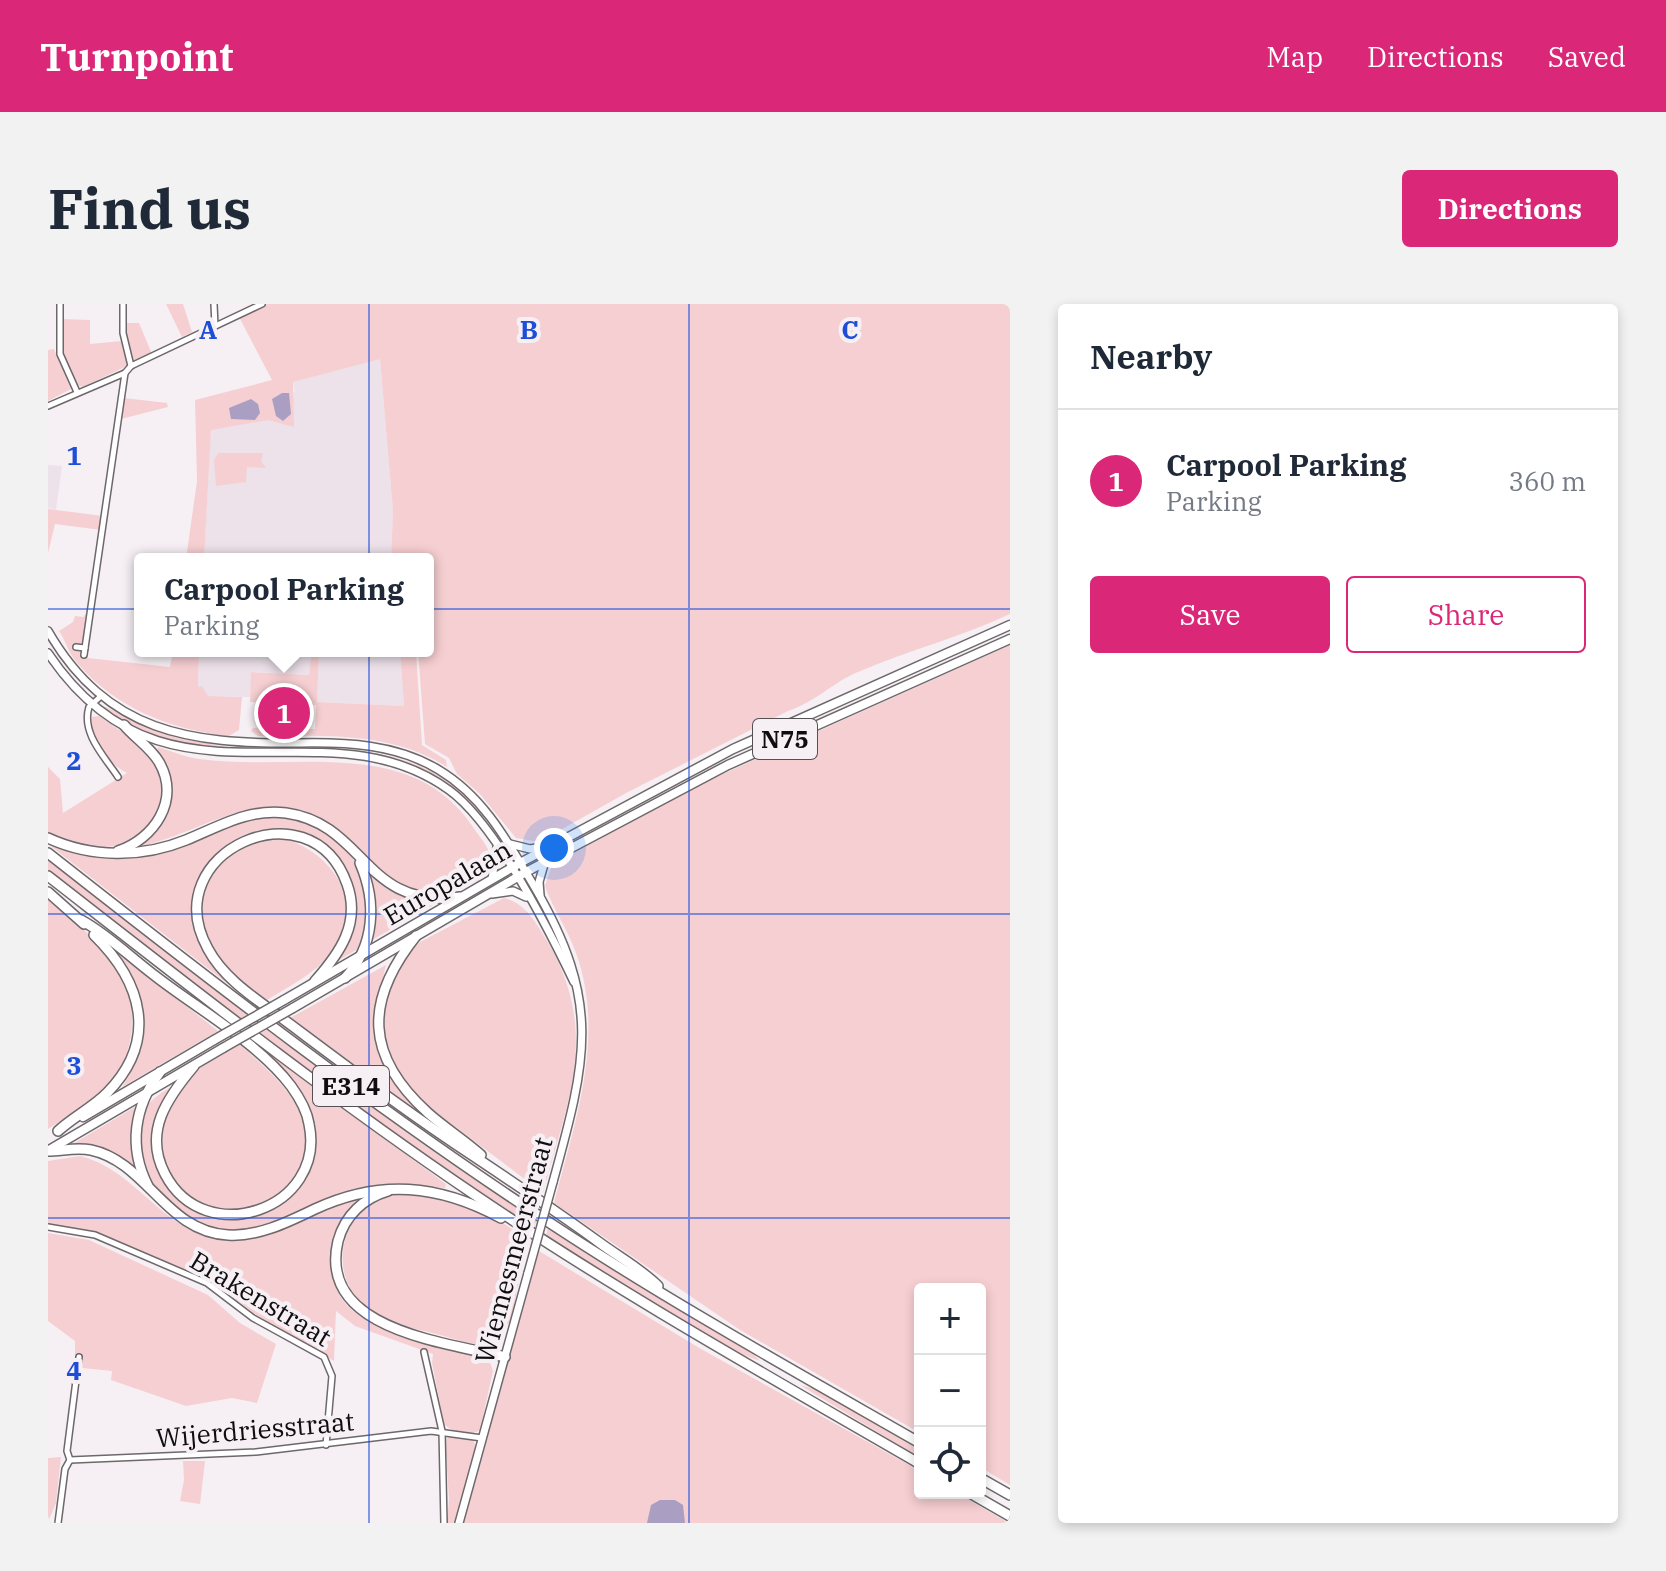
<!DOCTYPE html>
<html lang="en">
<head>
<meta charset="utf-8">
<style>
  body { margin:0; font-family:"IBM Plex Serif",serif; background:#f2f2f3; color:#1f2937 }
  .controls { position:absolute; right:24px; bottom:24px; display:grid; overflow:hidden; border-radius:8px; box-shadow:0 4px 12px #0003 }
  .controls button { width:72px; height:72px; display:grid; place-items:center; padding:0; border:0; border-bottom:2px solid #e0e1e3; background:#fff; color:#1f2937; font:40px sans-serif }
  .you { position:absolute; left:506px; top:544px; width:28px; height:28px; margin:-20px; border:6px solid #fff; border-radius:50%; background:#1a73e8; box-shadow:0 0 0 12px #1a73e833 }
  .badge { display:grid; place-items:center; width:52px; height:52px; border-radius:50%; background:#db2777; color:#fff; font-size:26px; font-weight:700 }
  .pin { position:absolute; translate:-50% -50%; border:4px solid #fff; box-shadow:0 2px 8px #0006 }
  .popup { position:absolute; left:86px; top:249px; width:300px; height:104px; box-sizing:border-box; display:grid; place-content:center; border-radius:8px; background:#fff; filter:drop-shadow(0 2px 6px #0005); font-size:26px; white-space:nowrap; color:#747a83 }
  .popup b { font-size:30px; color:#1f2937 }
  .popup::after { content:''; position:absolute; left:50%; top:100%; margin-left:-16px; border:16px solid transparent; border-top-color:#fff }
  .list { margin:0; padding:0; list-style:none }
  h2 { display:flex; justify-content:space-between; align-items:center; height:104px; margin:0; padding:0 32px; font-size:34px }
  h2 small { font-size:26px; font-weight:400; color:#747a83 }
  .list li { display:grid; grid-template-columns:52px 1fr auto; gap:24px; align-items:center; box-sizing:border-box; height:144px; padding:0 32px; border-top:2px solid #e0e1e3 }
  .list b { display:block; font-size:30px; white-space:nowrap }
  .list p { margin:0; font-size:26px; white-space:nowrap; color:#747a83 }
  .list em { font-size:26px; font-style:normal; color:#747a83 }
  .actions { display:flex; gap:16px; padding:24px 32px }
  .actions a { flex:1; padding:18px 0; border:2px solid #db2777; border-radius:8px; text-align:center; font-size:28px; color:#db2777 }
  .actions .main { background:#db2777; color:#fff }
  .icon { flex:none; width:44px; height:44px; fill:none; stroke:currentColor; stroke-width:2; stroke-linecap:round; stroke-linejoin:round }
  .map { position:relative; flex:none; width:962px; height:1219px; overflow:hidden; border-radius:8px }
  header { display:flex; align-items:center; gap:48px; box-sizing:border-box; height:112px; padding:0 40px; background:#db2777; color:#fff }
  header strong { font-size:38px }
  nav { display:flex; gap:44px; margin-inline-start:auto; font-size:28px }
  .intro { display:flex; align-items:center; justify-content:space-between; box-sizing:border-box; height:192px; padding:0 48px }
  h1 { margin:0; font-size:56px }
  .button { padding:20px 36px; border-radius:8px; background:#db2777; color:#fff; font-size:28px; font-weight:700 }
  main { display:flex; gap:48px; padding:0 48px }
  aside { flex:1; background:#fff; border-radius:8px; box-shadow:0 4px 12px #0003 }
  .map>svg:first-child { display:block }
  .built { fill:#ede1ea }
  .green { fill:#f6cfd2 }
  .water { fill:#aa9fc3 }
  .lines { fill:none; stroke-linecap:round; stroke-linejoin:round }
  .minor-casing { stroke:#6d686b; stroke-width:8 }
  .secondary-casing { stroke:#6d686b; stroke-width:10 }
  .primary-casing { stroke:#6d686b; stroke-width:11 }
  .trunk-casing { stroke:#6d686b; stroke-width:11 }
  .motorway-casing { stroke:#6d686b; stroke-width:12 }
  .minor { stroke:#fff; stroke-width:5 }
  .secondary { stroke:#fff; stroke-width:7 }
  .primary { stroke:#fff; stroke-width:8 }
  .trunk { stroke:#fff; stroke-width:8 }
  .motorway { stroke:#fff; stroke-width:9 }
  .secondary-bridge-casing { stroke:#6d686b; stroke-width:10; stroke-linecap:butt }
  .trunk-bridge-casing { stroke:#6d686b; stroke-width:11; stroke-linecap:butt }
  .secondary-bridge { stroke:#fff; stroke-width:7 }
  .trunk-bridge { stroke:#fff; stroke-width:8 }
  .grid { fill:none; stroke:#1d4ed8; stroke-width:2; stroke-opacity:0.55 }
  .labels { text-anchor:middle; dominant-baseline:central; stroke-width:8; stroke-linejoin:round; paint-order:stroke }
  .shield { fill:#f6f0f4; stroke:#545154; stroke-width:2 }
  .shield-label { font-size:24px; font-weight:bold; fill:#0f0d0f }
  .street-label { font-size:26px; fill:#0f0d0f; stroke:#f6f0f4 }
  .grid-label { font-size:26px; text-anchor:middle; font-weight:bold; fill:#1d4ed8; stroke:#f6f0f4; stroke-width:8; stroke-linejoin:round; paint-order:stroke }
</style>
</head>
<body>
<header>
<strong>Turnpoint</strong>
<nav><a>Map</a><a>Directions</a><a>Saved</a></nav>
</header>
<div class="intro"><h1>Find us</h1><a class="button">Directions</a></div>
<main>
<div class="map">
<svg width="962" height="1219" viewBox="0 0 962 1219">
  <rect width="100%" height="100%" fill="#f6f0f4"/>
  <g class="built">
    <path d="M332,54L345,207L343,255H156L163,122L247,88L245,78Z"/>
    <path d="M0,161L14,162L8,206L0,204Z"/>
    <path d="M151,347H264L262,371L204,368L202,393L160,392L150,384Z"/>
    <path d="M271,347H352L356,402L269,398Z"/>
  </g>
  <g class="green">
    <path d="M118,0H135L144,28L134,33Z"/>
    <path d="M220,0H962V310C911,334 861,346 810,368C782,380 771,396 740,407L580,488L491,538L468,534L432,490L409,470L401,454L377,440L370,347H380V255H343L345,207L332,55L245,78L246,123L220,116L163,126L156,255H138L149,177L147,96L224,76L191,13Z"/>
    <path d="M13,15L42,16V40L74,37L79,62L35,83L29,81L13,47Z"/>
    <path d="M76,19H91L104,50L85,58Z"/>
    <path d="M6,45L23,85L0,97V46Z"/>
    <path d="M76,94L119,99L120,103L73,115Z"/>
    <path d="M170,149H215L213,157L218,164L199,163L198,178L168,182L166,156Z"/>
    <path d="M0,205L55,212L53,226L7,220L0,249Z"/>
    <path d="M37,310L40,312L32,346L40,354L122,363L125,347H151L150,383L154,382L160,392L194,393L191,426L181,432C122,426 67,403 30,360C18,345 19,339 11,327L25,318L27,312L36,313Z"/>
    <path d="M962,341V1181L932,1163V985H872V1129L692,1026L506,899C527,818 558,732 528,649C520,626 505,605 497,582L504,561L657,478Z"/>
    <path d="M264,347H271L269,398L356,402L352,347H368L374,441L398,456L399,463C343,427 275,432 210,432L203,427L205,424L267,425L268,401L202,398L203,368L261,371Z"/>
    <path d="M55,402L129,434L184,444C139,442 91,434 55,402Z"/>
    <path d="M51,412C70,426 96,440 107,461C124,494 103,536 66,542C44,546 20,537 0,528V463L12,475L15,509L79,469C62,461 39,433 44,413Z"/>
    <path d="M110,443C123,447 137,453 151,455C244,468 363,430 425,523C435,538 446,547 442,566C435,575 423,581 412,585C335,614 306,507 234,503C183,500 138,534 88,543C145,500 100,484 110,443Z"/>
    <path d="M211,443C296,442 377,441 437,510L433,514C369,442 301,446 211,447Z"/>
    <path d="M225,511C300,521 333,571 312,644L289,657C358,538 190,470 151,582C143,605 146,631 159,652C172,672 196,687 214,702L211,704L0,540V537L10,541C40,544 78,554 108,549C149,542 182,518 225,511Z"/>
    <path d="M233,534C282,545 323,602 285,648C267,669 242,682 219,696C201,683 183,668 169,650C141,612 155,553 202,537C211,534 223,535 233,534Z"/>
    <path d="M0,555L199,710L192,715L0,566Z"/>
    <path d="M322,570C343,590 360,599 389,599L324,636L329,602Z"/>
    <path d="M456,594C477,599 487,617 498,635C553,727 520,795 495,889L365,791L343,760L335,731L340,683L359,650L372,638Z"/>
    <path d="M0,596C25,617 59,641 74,671C92,707 86,758 56,786C40,802 19,813 0,825Z"/>
    <path d="M69,648L170,727L74,783C103,741 101,687 69,648Z"/>
    <path d="M338,661C320,732 327,767 383,817L242,714Z"/>
    <path d="M233,717L493,901L492,904L382,830L229,719Z"/>
    <path d="M220,725L489,915L486,924L341,826L211,730Z"/>
    <path d="M201,735L398,880L397,884C371,881 344,876 318,883C243,900 195,963 121,898C100,880 92,863 91,835C91,807 100,796 123,783C51,902 223,966 261,863C270,838 269,816 256,793C243,771 219,753 201,735Z"/>
    <path d="M191,740C232,776 290,825 240,881C229,894 211,906 193,907C118,912 92,832 136,779C150,762 173,752 191,740Z"/>
    <path d="M87,803L83,821L88,865L41,841H23Z"/>
    <path d="M32,852C86,865 112,923 166,934C227,946 272,891 316,895C295,917 284,932 285,964C285,1036 397,1031 442,1058L445,1067L432,1126C421,1133 404,1128 396,1120L384,1059L385,1050L307,1022L288,1007L286,1057L207,1010L173,984L46,928L0,922V857Z"/>
    <path d="M355,888C400,894 444,905 479,937L463,1016L446,1038C429,1045 409,1035 392,1031C366,1024 337,1020 317,1003C273,964 298,893 355,888Z"/>
    <path d="M500,922L701,1046L712,1057C642,1033 563,974 498,934Z"/>
    <path d="M0,929L41,936L160,991L192,1019L228,1040L209,1099L184,1094L138,1102L63,1076L64,1067L34,1064V1054H27V1037L0,1017Z"/>
    <path d="M491,947L653,1045L872,1167V1189H909L961,1219H416Z"/>
    <path d="M752,1081L767,1085L872,1146V1154Z"/>
    <path d="M404,1131L425,1136L428,1142L407,1219H399L401,1195L397,1136Z"/>
    <path d="M13,1153L8,1199L0,1218V1154Z"/>
    <path d="M135,1157H157L152,1200L132,1197L136,1176Z"/>
  </g>
  <g class="water">
    <path d="M234,89H241L243,110L235,117L228,112L224,95Z"/>
    <path d="M203,95L210,100L212,109L207,116L183,115L181,104Z"/>
    <path d="M612,1196H627L635,1201L637,1219H599L603,1201Z"/>
  </g>
  <g class="lines">
    <g class="minor-casing">
      <g id="minor">
        <path d="M12,0V50L29,88"/>
        <path d="M75,0V29L83,62"/>
        <path d="M166,0L167,22"/>
        <path d="M0,102L77,69L83,62L214,0"/>
        <path d="M28,343L37,344"/>
        <path d="M36,351L77,69"/>
        <path d="M53,392L41,403C33,429 56,452 70,473"/>
        <path d="M0,923L47,931L159,979L205,1014L276,1053L284,1072L278,1141"/>
        <path d="M376,1048L394,1127L396,1219"/>
        <path d="M22,1156L208,1148L383,1127L434,1134"/>
        <path d="M10,1219L17,1165L22,1156L19,1147L31,1053"/>
      </g>
    </g>
    <g class="secondary-casing">
      <g id="secondary">
        <path d="M0,327C59,429 142,440 250,439C298,438 349,440 391,466C436,493 460,538 486,582C554,698 539,754 505,878"/>
        <path d="M0,349C116,523 274,394 401,486C448,520 500,624 526,678"/>
        <path d="M462,540L482,545L501,542"/>
        <path d="M444,575L449,543"/>
        <path d="M444,590L465,587L478,593"/>
        <path d="M492,591L491,578L497,557"/>
        <path d="M411,1219L480,969"/>
      </g>
    </g>
    <g class="primary-casing">
      <g id="primary">
        <path d="M472,559L685,445L962,321"/>
        <path d="M478,568L680,461L962,335"/>
      </g>
    </g>
    <g class="trunk-casing">
      <g id="trunk">
        <path d="M236,696L472,559"/>
        <path d="M245,704L478,568"/>
        <path d="M35,813L166,736"/>
        <path d="M1,846L175,744"/>
      </g>
    </g>
    <g class="motorway-casing">
      <g id="motorway">
        <path d="M0,534C43,554 94,554 138,536C170,523 201,504 238,509C318,520 316,606 412,593"/>
        <path d="M70,547C106,535 133,496 111,458C102,443 87,434 76,421"/>
        <path d="M0,549C164,678 328,805 502,919C622,998 748,1068 872,1139"/>
        <path d="M0,572C140,681 279,791 427,891C570,988 722,1073 872,1160"/>
        <path d="M0,588L36,620"/>
        <path d="M33,616C59,630 82,653 106,671C148,704 211,739 243,782C251,793 259,807 261,820C279,905 157,947 117,870C95,828 119,794 146,762"/>
        <path d="M368,632C316,697 317,752 380,809C397,824 416,836 433,851"/>
        <path d="M297,674C327,642 329,598 312,559"/>
        <path d="M267,677C292,649 313,619 299,580C263,478 106,548 160,645C176,675 208,695 235,715C298,762 361,810 427,853C469,881 511,909 552,939C571,953 593,965 610,982"/>
        <path d="M10,827C25,813 44,804 59,789C111,736 94,678 46,631"/>
        <path d="M0,847C14,847 28,843 43,846C99,858 118,928 180,931C210,933 240,918 267,905C332,875 390,880 453,914"/>
        <path d="M100,882C80,843 86,803 112,768"/>
        <path d="M340,887C316,894 297,911 290,937C269,1026 397,1038 457,1053"/>
        <path d="M932,1174L962,1191"/>
        <path d="M922,1189L962,1212"/>
      </g>
    </g>
    <use href="#minor" class="minor"/>
    <use href="#secondary" class="secondary"/>
    <use href="#primary" class="primary"/>
    <use href="#trunk" class="trunk"/>
    <use href="#motorway" class="motorway"/>
    <g class="secondary-bridge-casing">
      <path id="secondary-bridge" d="M480,969L505,878"/>
    </g>
    <g class="trunk-bridge-casing">
      <g id="trunk-bridge">
        <path d="M166,736L236,696"/>
        <path d="M175,744L245,704"/>
      </g>
    </g>
    <use href="#secondary-bridge" class="secondary-bridge"/>
    <use href="#trunk-bridge" class="trunk-bridge"/>
  </g>
  <path class="grid" d="M321,0V1219M641,0V1219M0,305H962M0,610H962M0,914H962"/>
  <g class="labels">
    <g class="shield">
      <rect x="705" y="415" width="64" height="40" rx="6"/>
      <rect x="265" y="762" width="76" height="40" rx="6"/>
    </g>
    <g class="shield-label">
      <text x="737" y="435">N75</text>
      <text x="303" y="782">E314</text>
    </g>
    <g class="street-label">
      <text transform="translate(399 578) rotate(-30)">Europalaan</text>
      <text transform="translate(465 946) rotate(-75)">Wiemesmeerstraat</text>
      <text transform="translate(213 994) rotate(31)">Brakenstraat</text>
      <text transform="translate(207 1125) rotate(-5)">Wijerdriesstraat</text>
    </g>
  </g>
  <g class="grid-label">
    <text x="160" y="35">A</text>
    <text x="481" y="35">B</text>
    <text x="802" y="35">C</text>
    <text x="26" y="161">1</text>
    <text x="26" y="466">2</text>
    <text x="26" y="771">3</text>
    <text x="26" y="1076">4</text>
  </g>
</svg>
<div class="controls">
<button>+</button>
<button>−</button>
<button><svg class="icon" aria-label="locate" viewBox="0 0 24 24"><circle cx="12" cy="12" r="6"/><path d="M12 2v4M12 18v4M2 12h4M18 12h4"/></svg></button>
</div>
<div class="you"></div>
<div class="pin badge" style="left:236px;top:409px">1</div>
<div class="popup"><b>Carpool Parking</b>Parking</div>
</div>
<aside>
<h2>Nearby<small></small></h2>
<ul class="list">
<li><span class="badge">1</span><div><b>Carpool Parking</b><p>Parking</p></div><em>360 m</em></li>
</ul>
<div class="actions"><a class="main">Save</a><a>Share</a></div>
</aside>
</main>
</body>
</html>
